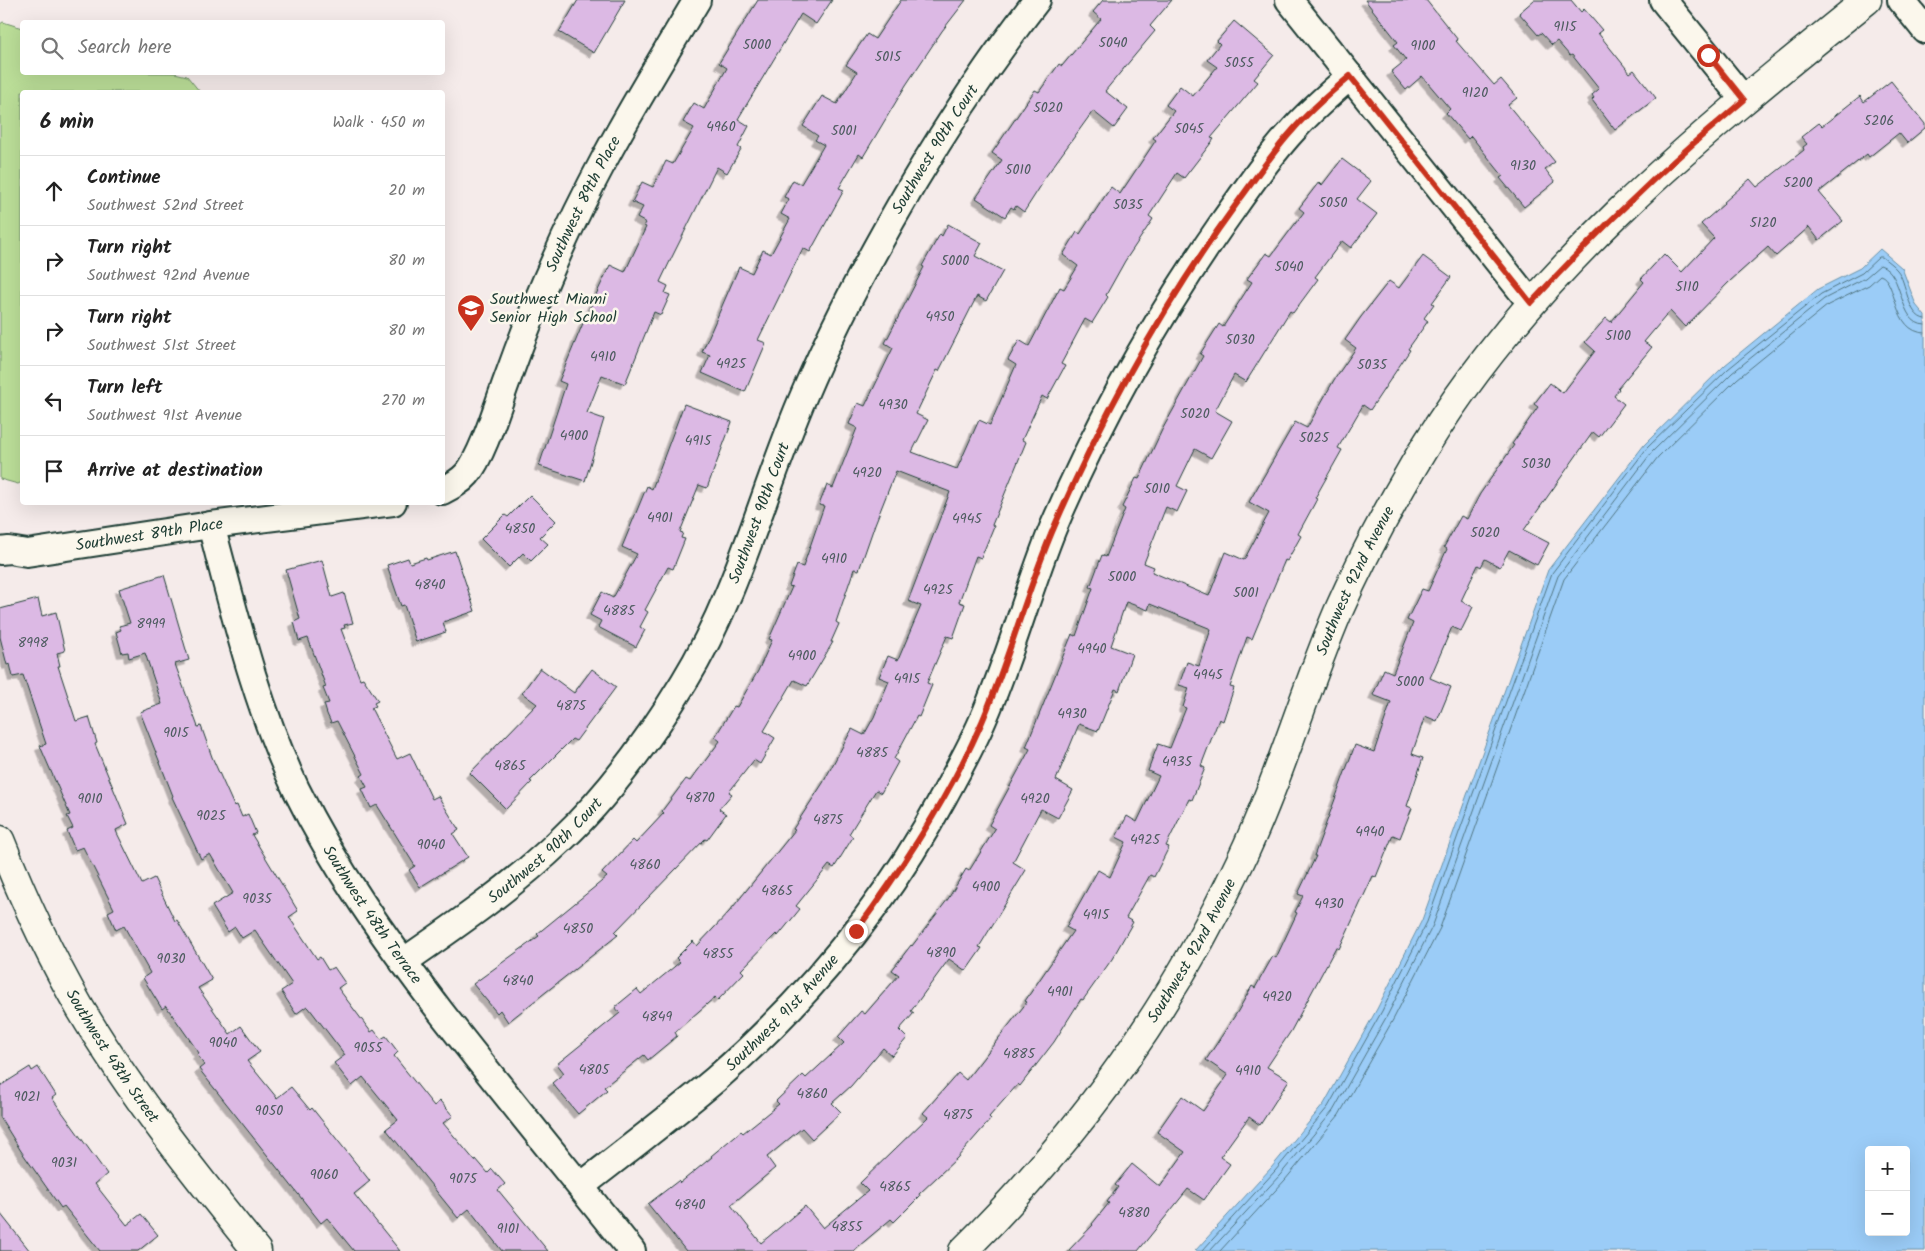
<!DOCTYPE html>
<html lang="en">
<head>
<meta charset="utf-8">
<style>
  body { margin:0; font-family:Kalam,sans-serif; background:#f6f6f6; color:#222 }
  .controls { position:absolute; right:15px; bottom:15px; display:grid; overflow:hidden; border-radius:5px; box-shadow:0 5px 20px #0002 }
  .controls button { width:45px; height:45px; display:grid; place-items:center; padding:0; border:0; border-bottom:1px solid #e0e0e0; background:#fff; color:#222; font:25px sans-serif }
  .stop { position:absolute; width:15px; height:15px; margin:-11px; border:4px solid #c8321e; border-radius:50%; background:#fff }
  .stop.end { background:#c8321e; border-color:#fff; box-shadow:0 1px 5px #0008 }
  .list { margin:0; padding:0; list-style:none }
  h2 { display:flex; justify-content:space-between; align-items:center; height:65px; margin:0; padding:0 20px; font-size:21px }
  h2 small { font-size:16px; font-weight:400; color:#767676 }
  .list li { display:grid; grid-template-columns:32px 1fr auto; gap:15px; align-items:center; box-sizing:border-box; height:70px; padding:0 20px; border-top:1px solid #e0e0e0 }
  .list b { display:block; font-size:19px; white-space:nowrap }
  .list p { margin:0; font-size:16px; white-space:nowrap; color:#767676 }
  .list em { font-size:16px; font-style:normal; color:#767676 }
  .icon { flex:none; width:28px; height:28px; fill:none; stroke:currentColor; stroke-width:2; stroke-linecap:round; stroke-linejoin:round }
  .map { position:relative; flex:none; width:1925px; height:1251px; overflow:hidden }
  .search { position:absolute; background:#fff; box-shadow:0 5px 20px #0002; left:20px; top:20px; width:425px; height:55px; display:flex; align-items:center; gap:12px; box-sizing:border-box; padding:0 18px; border-radius:5px; color:#767676; font-size:19px }
  .panel { position:absolute; background:#fff; box-shadow:0 5px 20px #0002; left:20px; top:90px; width:425px; height:415px; border-radius:5px }
  .map>svg:first-child { display:block }
  .green { fill:#bbde98; stroke:#6d8e66 }
  .water { fill:#9bccf7; stroke:#6993a9; fill-rule:evenodd }
  .lines { fill:none; stroke-linecap:round; stroke-linejoin:round }
  .shore { stroke:#517682; stroke-width:1 }
  .building { fill:#dcb9e4; stroke:#1f3d34; fill-rule:evenodd; filter:url(#shadow) }
  .street-casing { stroke:#1f3d34; stroke-width:30 }
  .secondary-casing { stroke:#1f3d34; stroke-width:31 }
  .street { stroke:#fbf7ec; stroke-width:26 }
  .secondary { stroke:#fbf7ec; stroke-width:28 }
  .route { stroke:#c8321e; stroke-width:6 }
  .labels { text-anchor:middle; dominant-baseline:central; stroke-width:5; stroke-linejoin:round; paint-order:stroke }
  .number-label { font-size:14px; fill:#4e5c60 }
  .street-label { font-size:16px; fill:#1f3d34; stroke:#fbf7ec }
  .poi-label { font-size:16px; fill:#1f3d34; stroke:#fbf7ec; text-anchor:start }
</style>
</head>
<body>
<div class="map">
<svg width="1925" height="1251" viewBox="0 0 1925 1251">
  <defs>
    <filter id="shadow"><feDropShadow dx="-4.5" dy="4.5" stdDeviation="0" flood-color="#0004"/></filter>
  </defs>
  <rect width="100%" height="100%" fill="#f5ebea"/>
  <filter id="ink" filterUnits="userSpaceOnUse"><feTurbulence type="fractalNoise" baseFrequency=".02" numOctaves="2"/><feDisplacementMap in="SourceGraphic" scale="10" xChannelSelector="R" yChannelSelector="G"/><feConvolveMatrix kernelMatrix="1 2 1 2 8 2 1 2 1" color-interpolation-filters="sRGB"/></filter>
  <g filter="url(#ink)">
    <path class="green" d="M3,22L22,28V72L175,73L187,76L200,92H22V482L18,484L0,479V24Z"/>
    <path class="water" d="M1880,249L1902,268L1916,305L1925,316V1251H1195L1271,1168L1324,1104L1377,1009L1422,920L1548,570L1644,445L1725,365L1818,289L1860,268ZM1869,1150H1906V1232H1869Z"/>
    <g class="lines">
      <g class="shore">
        <path d="M1202,1251L1275,1171L1328,1107L1382,1011L1427,922L1552,573L1647,448L1728,369L1821,294L1862,273L1879,257H1882C1887,261 1893,265 1897,270C1907,281 1907,317 1925,319"/>
        <path d="M1210,1251L1280,1175L1333,1111L1388,1014L1433,925L1558,576L1652,452L1732,373L1824,299L1865,278L1880,265C1905,272 1897,324 1925,325"/>
        <path d="M1220,1251L1285,1180L1339,1115L1394,1018L1440,928L1564,579L1658,457L1737,379L1828,305L1869,285L1880,275C1898,280 1891,332 1925,333"/>
      </g>
    </g>
    <g class="building">
      <path d="M578,0H625L594,53L559,32Z"/>
      <path d="M758,0H832L816,24L801,14L738,119L749,126L738,147L741,149L727,173L717,167L672,257L660,282L668,286L665,293L670,295L661,315L654,312L625,384L602,375L587,413L604,419L585,481L539,466L566,384L559,381L586,316L610,265L625,272L646,227L644,226L646,223L637,218L643,207L632,202L642,182L653,187L666,161L673,164L694,128L683,122L694,103L704,109L727,68L719,63Z"/>
      <path d="M901,0H966L942,31L906,85L863,157L859,154L839,188L844,190L810,252L803,248L758,340L766,343L745,392L702,373L710,355L702,352L739,267L752,273L763,250L771,254L790,219L781,214L789,199L784,197L793,180L801,184L824,145L815,140L818,136L803,126L822,96L837,104L857,72L846,65L867,34L875,39Z"/>
      <path d="M1103,0H1172L1150,26L1155,31L1105,91L1128,109L1114,128L1093,111L1041,183L1042,184L1024,212L1016,206L1014,209L1011,207L1005,217L976,198L1002,160L992,153L1035,90L1039,92L1059,64L1062,66L1101,19L1093,12Z"/>
      <path d="M1365,0H1426L1458,40L1456,41L1494,85L1501,79L1517,98L1508,105L1555,162L1545,169L1555,182L1524,207L1500,178L1503,176L1471,136L1468,139L1446,113L1450,109L1422,76L1406,90L1391,72L1406,60L1394,45L1398,42Z"/>
      <path d="M1534,0H1571L1581,12L1584,9L1602,30L1598,33L1630,73L1634,70L1656,98L1615,130L1592,100L1594,98L1592,95L1599,89L1572,55L1570,56L1557,41L1552,45L1541,33L1538,35L1519,13Z"/>
      <path d="M1234,21L1274,55L1254,79L1258,82L1211,138L1214,139L1184,178L1177,173L1149,216L1153,219L1125,261L1106,295L1108,297L1092,323L1085,319L1061,364L1065,366L1047,399L1042,396L1022,440L1026,442L992,525L994,526L981,558L976,556L959,602L965,604L953,638L947,636L927,683L932,685L919,717L917,716L894,759L898,762L881,793L876,790L849,834L853,837L834,868L829,865L796,906L800,909L778,936L776,934L741,970L744,973L718,1000L715,997L675,1032L677,1036L648,1060L644,1055L604,1087L607,1090L578,1114L552,1083L564,1073L557,1064L620,1013L615,1007L637,989L641,994L680,962L676,958L693,941L697,946L729,912L795,830L793,829L823,783L852,729L864,735L874,717L889,681L879,677L888,656L898,660L921,606L908,601L950,492L896,471L875,524L859,570L854,569L836,622L839,624L831,642H833L807,686L794,680L764,731L775,738L760,764L754,760L729,792L732,794L719,809L726,814L707,840L705,839L615,932L618,935L508,1022L500,1010L497,1013L473,984L539,936L537,934L607,877L602,873L633,840L636,843L664,813L662,811L686,779L690,781L720,741L715,737L734,706L737,707L758,671L772,640L769,639L792,587L789,586L797,565L803,567L824,506L819,505L827,485L833,488L857,428L849,424L858,403L865,406L893,348L885,343L924,267L922,266L940,234L942,236L948,224L982,243L975,256L1003,271L986,301L977,296L939,371L937,370L916,414L928,420L912,452L957,469L979,420L990,425L1016,365L1008,360L1019,340L1029,346L1060,287L1064,289L1078,266L1063,255L1077,232L1080,234L1111,187L1120,194L1156,140L1153,138L1174,111L1166,105L1180,86L1193,96L1217,67L1207,60L1220,44L1217,41Z"/>
      <path d="M1891,81L1925,124V128L1907,143L1899,133L1869,157L1867,154L1819,192L1843,221L1819,240L1809,227L1776,256L1768,247L1730,281L1685,327L1670,311L1644,342L1652,347L1618,388L1619,389L1614,396L1624,404L1599,437L1593,432L1524,530L1549,543L1537,565L1509,550L1500,567L1485,559L1481,567L1478,565L1461,601L1473,607L1461,631L1452,627L1430,678L1451,687L1437,721L1425,716L1412,754L1423,758L1407,806L1412,808L1400,838L1393,835L1376,877L1373,876L1339,949L1336,947L1291,1031L1267,1067L1289,1080L1260,1125L1249,1117L1220,1157L1230,1164L1204,1200L1188,1189L1138,1251H1068L1093,1225L1092,1224L1109,1203L1107,1202L1118,1187L1115,1185L1132,1164L1160,1187L1185,1152L1157,1132L1182,1096L1203,1111L1228,1075L1206,1060L1238,1011L1252,986L1255,988L1273,956L1276,958L1297,913L1295,912L1303,896L1298,894L1316,856H1314L1355,745L1374,752L1391,702L1373,695L1384,669L1393,673L1413,623L1407,620L1422,589L1428,591L1447,549L1444,547L1461,516L1467,519L1480,494L1514,445L1512,444L1538,407L1534,404L1550,383L1563,393L1595,351L1585,342L1606,318L1611,322L1644,282L1641,279L1664,254L1682,272L1714,238L1701,224L1724,204L1723,203L1750,179L1757,187L1804,150L1803,147L1807,144L1801,137L1819,123L1822,126L1860,96L1864,102Z"/>
      <path d="M1342,159L1371,181L1357,199L1377,214L1351,248L1342,241L1315,277L1318,279L1293,313L1290,311L1246,382L1234,375L1215,411L1232,421L1211,458L1195,449L1177,486L1187,491L1177,512L1166,507L1144,563L1154,567L1152,572L1209,596L1226,552L1244,560L1269,513L1249,502L1295,422L1307,428L1334,380L1356,348L1345,340L1361,317L1389,281L1399,288L1423,256L1451,277L1432,303L1434,304L1424,318L1428,321L1408,349L1410,350L1370,410L1363,405L1338,448L1342,450L1315,498L1317,499L1298,534L1301,536L1287,561L1285,560L1252,639L1247,637L1230,687L1234,688L1223,721L1219,719L1201,766L1205,768L1192,800L1189,799L1166,846L1169,847L1154,877L1150,875L1126,918L1133,922L1112,959L1083,1000L1081,999L1054,1042L1020,1086L1018,1084L989,1117L991,1119L957,1158L919,1194L920,1196L894,1222L891,1219L853,1251H686L648,1204L678,1181L680,1183L712,1157L711,1156L741,1131L743,1133L779,1104L776,1101L803,1075L806,1078L844,1043L838,1037L861,1011L865,1014L899,975L892,970L911,945L912,946L948,899L966,869L969,871L995,829L989,825L1030,749L1026,747L1072,634L1076,636L1093,588L1090,587L1102,555L1106,557L1125,509L1122,507L1136,478L1139,479L1162,430L1203,356L1200,354L1219,324L1223,327L1252,282L1247,279L1266,253L1271,256L1304,212L1299,208L1319,182L1322,185ZM1126,602L1148,610L1150,604L1211,629L1199,666L1187,662L1179,685L1189,688L1183,707L1186,708L1170,748L1158,744L1148,771L1159,776L1137,822L1127,816L1116,837L1126,842L1110,877L1098,870L1066,927L1073,931L1025,1001L1027,1002L966,1080L958,1073L923,1113L928,1117L860,1183L868,1191L823,1228L805,1206L761,1243L731,1205L775,1168L767,1157L802,1128L812,1139L841,1112L832,1103L851,1086L883,1048L892,1056L907,1038L899,1030L914,1013L911,1011L949,959L966,971L982,948L979,947L1026,870L1013,862L1041,809L1058,818L1073,790L1056,780L1079,724L1098,731L1115,689L1119,691L1132,654L1111,646Z"/>
      <path d="M684,404L732,422L707,488L699,485L680,532L683,533L681,538L685,539L673,569L668,567L645,610L648,612L640,627L645,630L636,647L598,627L601,621L590,615L602,592L613,598L637,554L622,547L647,486L652,489Z"/>
      <path d="M530,495L556,521L540,537L548,544L531,561L523,553L509,567L481,539L505,515L508,517Z"/>
      <path d="M455,551L475,611L443,622L446,632L416,642L404,605L401,606L387,565L408,558L410,563L426,558L427,560Z"/>
      <path d="M322,560L332,597L344,593L353,623L344,625L345,628L341,629L360,679L363,678L378,701L374,703L376,706L371,708L397,759L410,753L432,799L438,796L459,830L453,834L468,857L420,887L409,870L415,866L377,805L371,808L362,789L367,787L361,776L364,774L337,721L331,723L327,714L324,704L329,703L323,688L326,687L308,638L299,641L294,622L300,619L286,570Z"/>
      <path d="M164,575L189,660L175,664L198,727L201,726L212,757L234,806L237,805L242,817L248,814L256,833L252,835L298,911L289,917L317,959L320,957L328,970L334,967L345,983L338,988L371,1032L374,1030L381,1039L386,1036L398,1052L394,1056L434,1106L440,1101L453,1116L443,1123L475,1161L476,1159L488,1173L492,1169L505,1184L498,1190L548,1251H502L469,1209L458,1218L386,1129L398,1120L363,1077L352,1086L334,1063L345,1055L309,1008L307,1006L296,1014L281,991L292,984L255,930L242,938L235,927L228,932L212,906L233,893L210,854L201,859L172,797L173,796L140,712L162,704L145,653L129,658L128,652L122,653L116,632L121,630L119,626L130,623L119,589Z"/>
      <path d="M38,599L42,616L56,612L65,651L57,653L60,666H58L76,721L89,717L97,743L95,744L128,824L116,830L117,833L142,884L154,878L175,921L177,920L212,980L198,988L230,1034L241,1026L260,1052L247,1061L277,1098L291,1087L310,1110L312,1108L370,1181L354,1194L400,1251H354L327,1218L321,1223L199,1069L204,1065L197,1054L199,1053L166,1006L162,1009L143,978L150,973L124,926L116,930L108,912L114,909L83,847L75,850L67,831L73,828L67,816L70,815L40,746L46,744L23,675L13,677L10,664L7,665L0,637V609Z"/>
      <path d="M540,668L574,693L592,669L616,687L576,741L572,739L530,781L532,782L506,809L470,773L537,704L522,693Z"/>
      <path d="M30,1067L32,1071L38,1067L56,1095L52,1098L107,1174L95,1184L127,1225L141,1214L158,1235L138,1251H100L64,1206L61,1208L21,1151L0,1117V1086Z"/>
      <path d="M0,1213L30,1251H0Z"/>
    </g>
    <g class="lines">
      <g class="street-casing">
        <g id="street">
          <path d="M1289,0L1531,303"/>
          <path d="M1663,0L1744,100"/>
          <path d="M1901,0L1925,30"/>
          <path id="s1" d="M442,491C452,486 460,482 467,474C483,455 498,404 507,380C534,304 567,229 605,158C634,104 666,52 697,0"/>
          <path id="s2" d="M211,525C235,615 256,705 296,789C335,869 386,940 440,1011C503,1092 568,1171 632,1251"/>
          <path id="s3" d="M0,551L9,550L27,553L211,525L393,502"/>
          <path id="s4" d="M403,962C458,924 513,886 561,840C609,795 650,738 684,682C739,593 763,490 804,395C835,322 872,253 912,185C950,121 991,59 1037,0"/>
          <path id="s5" d="M581,1186C626,1151 672,1116 716,1079C807,999 887,903 944,796C957,772 971,747 982,722C1010,659 1027,592 1053,528C1099,420 1157,317 1224,221C1246,190 1269,156 1295,128C1312,109 1331,93 1350,76"/>
        </g>
      </g>
      <g class="secondary-casing">
        <g id="secondary">
          <path id="s6" d="M0,840C23,898 49,954 80,1008C131,1094 194,1173 257,1251"/>
          <path id="s7" d="M963,1251C1077,1138 1172,1007 1240,862C1279,781 1303,694 1338,612C1360,562 1386,513 1414,465C1525,275 1698,136 1867,0"/>
        </g>
      </g>
      <use href="#street" class="street"/>
      <use href="#secondary" class="secondary"/>
    </g>
  </g>
  <g class="lines" filter="url(#ink)">
    <path class="route" d="M856,931C904,866 949,797 982,722C1010,657 1027,589 1055,525C1105,410 1166,300 1240,199C1257,176 1273,152 1292,131C1309,111 1330,93 1350,76L1531,303C1598,230 1668,163 1744,100L1708,55"/>
  </g>
  <defs>
    <g id="school-pin" transform="scale(1.4375)"><path d="M0 17L-7.5 6A9.5 9.5 0 1 1 7.5 6Z" fill="#c8321e" stroke="#fbf7ec"/><path d="M0-5L7-2L0 1L-7-2ZM-4 1L0 2.5L4 1V4Q0 6-4 4Z" fill="#fff"/></g>
  </defs>
  <g fill-rule="evenodd">
    <use href="#school-pin" x="471" y="308"/>
  </g>
  <g class="labels">
    <g class="number-label">
      <text x="1565" y="27">9115</text>
      <text x="1113" y="43">5040</text>
      <text x="757" y="45">5000</text>
      <text x="1423" y="46">9100</text>
      <text x="888" y="57">5015</text>
      <text x="1239" y="63">5055</text>
      <text x="1475" y="93">9120</text>
      <text x="1048" y="108">5020</text>
      <text x="1879" y="121">5206</text>
      <text x="721" y="127">4960</text>
      <text x="1189" y="129">5045</text>
      <text x="844" y="131">5001</text>
      <text x="1523" y="166">9130</text>
      <text x="1018" y="170">5010</text>
      <text x="1798" y="183">5200</text>
      <text x="1333" y="203">5050</text>
      <text x="1128" y="205">5035</text>
      <text x="1763" y="223">5120</text>
      <text x="955" y="261">5000</text>
      <text x="1289" y="267">5040</text>
      <text x="1687" y="287">5110</text>
      <text x="940" y="317">4950</text>
      <text x="1618" y="336">5100</text>
      <text x="1240" y="340">5030</text>
      <text x="603" y="357">4910</text>
      <text x="731" y="364">4925</text>
      <text x="1372" y="365">5035</text>
      <text x="893" y="405">4930</text>
      <text x="1195" y="414">5020</text>
      <text x="574" y="436">4900</text>
      <text x="1314" y="438">5025</text>
      <text x="698" y="441">4915</text>
      <text x="1536" y="464">5030</text>
      <text x="867" y="473">4920</text>
      <text x="1157" y="489">5010</text>
      <text x="660" y="518">4901</text>
      <text x="967" y="519">4945</text>
      <text x="520" y="529">4850</text>
      <text x="1485" y="533">5020</text>
      <text x="834" y="559">4910</text>
      <text x="1122" y="577">5000</text>
      <text x="430" y="585">4840</text>
      <text x="938" y="590">4925</text>
      <text x="1246" y="593">5001</text>
      <text x="619" y="611">4885</text>
      <text x="151" y="624">8999</text>
      <text x="33" y="643">8998</text>
      <text x="1092" y="649">4940</text>
      <text x="802" y="656">4900</text>
      <text x="1208" y="675">4945</text>
      <text x="907" y="679">4915</text>
      <text x="1410" y="682">5000</text>
      <text x="571" y="706">4875</text>
      <text x="1072" y="714">4930</text>
      <text x="176" y="733">9015</text>
      <text x="872" y="753">4885</text>
      <text x="1177" y="762">4935</text>
      <text x="510" y="766">4865</text>
      <text x="700" y="798">4870</text>
      <text x="90" y="799">9010</text>
      <text x="1035" y="799">4920</text>
      <text x="211" y="816">9025</text>
      <text x="828" y="820">4875</text>
      <text x="1370" y="832">4940</text>
      <text x="1145" y="840">4925</text>
      <text x="431" y="845">9040</text>
      <text x="645" y="865">4860</text>
      <text x="986" y="887">4900</text>
      <text x="777" y="891">4865</text>
      <text x="257" y="899">9035</text>
      <text x="1329" y="904">4930</text>
      <text x="1096" y="915">4915</text>
      <text x="578" y="929">4850</text>
      <text x="941" y="953">4890</text>
      <text x="718" y="954">4855</text>
      <text x="171" y="959">9030</text>
      <text x="518" y="981">4840</text>
      <text x="1060" y="992">4901</text>
      <text x="1277" y="997">4920</text>
      <text x="657" y="1017">4849</text>
      <text x="223" y="1043">9040</text>
      <text x="368" y="1048">9055</text>
      <text x="1019" y="1054">4885</text>
      <text x="594" y="1070">4805</text>
      <text x="1248" y="1071">4910</text>
      <text x="812" y="1094">4860</text>
      <text x="27" y="1097">9021</text>
      <text x="269" y="1111">9050</text>
      <text x="958" y="1115">4875</text>
      <text x="64" y="1163">9031</text>
      <text x="324" y="1175">9060</text>
      <text x="463" y="1179">9075</text>
      <text x="895" y="1187">4865</text>
      <text x="690" y="1205">4840</text>
      <text x="1134" y="1213">4880</text>
      <text x="847" y="1227">4855</text>
      <text x="508" y="1229">9101</text>
    </g>
    <g class="street-label">
      <text stroke="none"><textPath href="#s4" startOffset="991">Southwest 90th Court</textPath></text>
      <text stroke="none"><textPath href="#s1" startOffset="325">Southwest 89th Place</textPath></text>
      <text stroke="none"><textPath href="#s4" startOffset="586">Southwest 90th Court</textPath></text>
      <text stroke="none"><textPath href="#s3" startOffset="151">Southwest 89th Place</textPath></text>
      <text stroke="none"><textPath href="#s7" startOffset="784">Southwest 92nd Avenue</textPath></text>
      <text stroke="none"><textPath href="#s4" startOffset="181">Southwest 90th Court</textPath></text>
      <text stroke="none"><textPath href="#s2" startOffset="425">Southwest 48th Terrace</textPath></text>
      <text stroke="none"><textPath href="#s7" startOffset="379">Southwest 92nd Avenue</textPath></text>
      <text stroke="none"><textPath href="#s5" startOffset="266">Southwest 91st Avenue</textPath></text>
      <text stroke="none"><textPath href="#s6" startOffset="244">Southwest 48th Street</textPath></text>
    </g>
    <g class="poi-label">
      <text x="490" y="299">Southwest Miami<tspan x="490" dy="18">Senior High School</tspan></text>
    </g>
  </g>
</svg>
<div class="controls">
<button>+</button>
<button>−</button>
</div>
<div class="stop" style="left:1708px;top:55px"></div>
<div class="stop end" style="left:856px;top:931px"></div>
<div class="search"><svg class="icon" aria-label="search" viewBox="0 0 24 24"><circle cx="10" cy="10" r="6"/><path d="M15 15l6 6"/></svg>Search here</div>
<section class="panel">
<h2>6 min<small>Walk · 450 m</small></h2>
<ul class="list">
<li><svg class="icon" aria-label="ahead" viewBox="0 0 24 24"><path d="M12 20V5M6 11l6-6 6 6"/></svg><div><b>Continue</b><p>Southwest 52nd Street</p></div><em>20 m</em></li>
<li><svg class="icon" aria-label="right" viewBox="0 0 24 24"><path d="M7 20v-9h11M14 6l5 5-5 5"/></svg><div><b>Turn right</b><p>Southwest 92nd Avenue</p></div><em>80 m</em></li>
<li><svg class="icon" aria-label="right" viewBox="0 0 24 24"><path d="M7 20v-9h11M14 6l5 5-5 5"/></svg><div><b>Turn right</b><p>Southwest 51st Street</p></div><em>80 m</em></li>
<li><svg class="icon" aria-label="left" viewBox="0 0 24 24"><path d="M17 20v-9H6M10 6l-5 5 5 5"/></svg><div><b>Turn left</b><p>Southwest 91st Avenue</p></div><em>270 m</em></li>
<li><svg class="icon" aria-label="arrive" viewBox="0 0 24 24"><path d="M6 21V4h12l-3 4 3 4H6"/></svg><div><b>Arrive at destination</b></div></li>
</ul>
</section>
</div>
</body>
</html>
